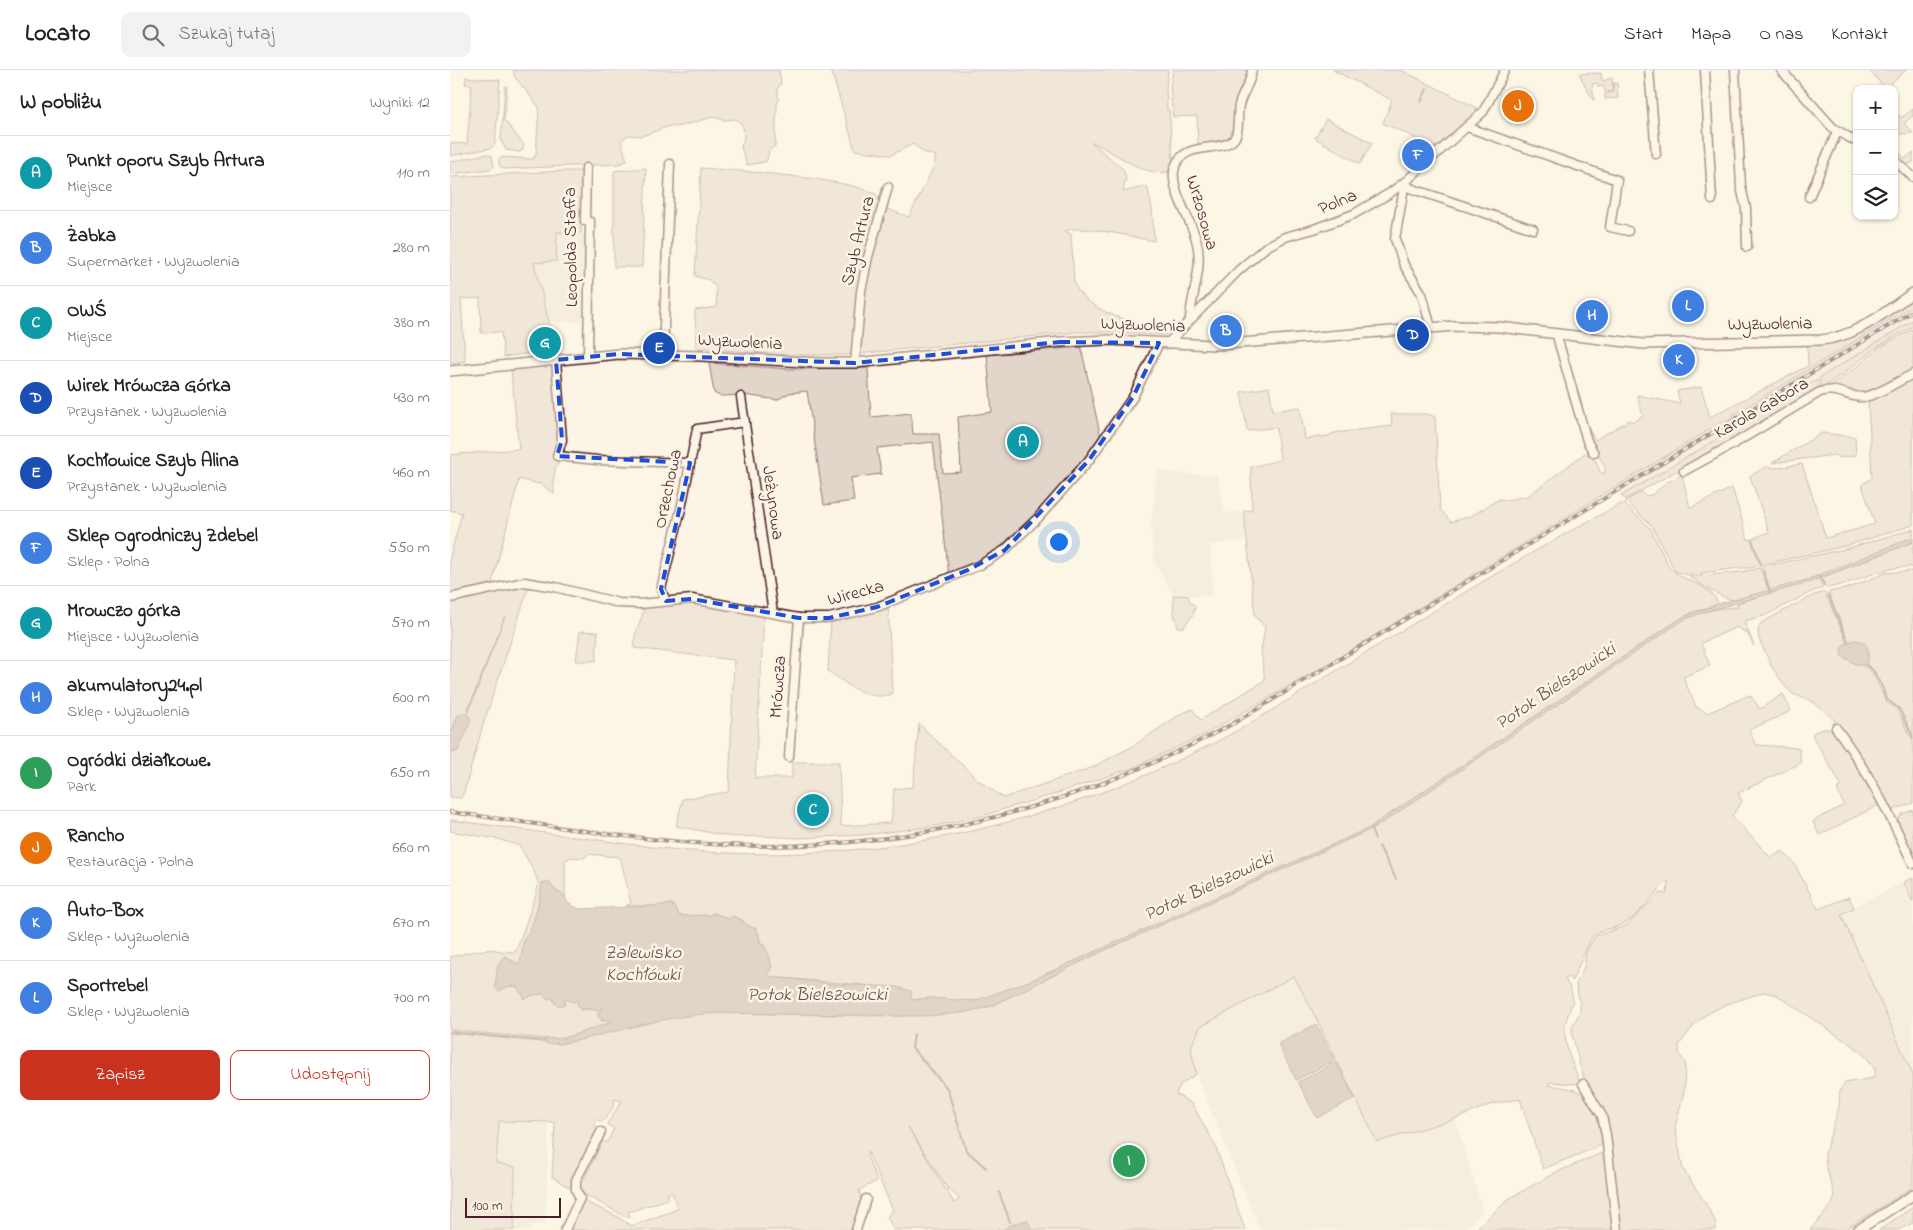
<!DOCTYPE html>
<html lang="pl">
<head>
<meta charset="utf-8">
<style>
  body { margin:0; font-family:"Indie Flower",sans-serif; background:#f2f2f2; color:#222 }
  .controls { position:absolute; right:15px; top:15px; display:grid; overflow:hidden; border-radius:10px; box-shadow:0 1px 4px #0004 }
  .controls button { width:45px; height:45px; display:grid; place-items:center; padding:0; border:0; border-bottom:1px solid #e0e0e0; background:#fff; color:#222; font:25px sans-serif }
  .scale { position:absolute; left:15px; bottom:12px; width:96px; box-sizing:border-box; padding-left:5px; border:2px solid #4a1f2b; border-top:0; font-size:14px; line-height:18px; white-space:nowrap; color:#4a1f2b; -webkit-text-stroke:4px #fcf5e5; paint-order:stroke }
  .you { position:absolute; left:608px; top:471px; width:18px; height:18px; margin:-12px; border:4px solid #fff; border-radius:50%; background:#1a73e8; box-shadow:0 0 0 8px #1a73e833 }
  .badge { display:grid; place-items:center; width:32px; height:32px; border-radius:50%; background:#c8321e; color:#fff; font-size:16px; font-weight:700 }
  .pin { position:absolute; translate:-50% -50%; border:2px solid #fff; box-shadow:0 1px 5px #0006 }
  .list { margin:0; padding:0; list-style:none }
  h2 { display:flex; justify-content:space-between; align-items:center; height:65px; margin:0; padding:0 20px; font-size:21px }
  h2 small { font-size:16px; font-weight:400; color:#767676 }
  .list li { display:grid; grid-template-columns:32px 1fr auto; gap:15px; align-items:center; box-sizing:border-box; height:75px; padding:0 20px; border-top:1px solid #e0e0e0 }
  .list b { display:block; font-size:19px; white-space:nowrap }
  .list p { margin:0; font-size:16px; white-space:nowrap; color:#767676 }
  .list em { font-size:16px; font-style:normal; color:#767676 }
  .actions { display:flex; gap:10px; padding:15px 20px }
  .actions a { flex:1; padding:11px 0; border:1px solid #c8321e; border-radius:10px; text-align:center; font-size:18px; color:#c8321e }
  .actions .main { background:#c8321e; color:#fff }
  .icon { flex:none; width:28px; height:28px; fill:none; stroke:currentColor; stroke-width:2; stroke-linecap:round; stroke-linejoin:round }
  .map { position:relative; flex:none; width:1463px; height:1160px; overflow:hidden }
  header { display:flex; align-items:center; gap:30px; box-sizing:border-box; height:70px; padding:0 25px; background:#fff; border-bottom:1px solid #e0e0e0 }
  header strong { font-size:24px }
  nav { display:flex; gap:28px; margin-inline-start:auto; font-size:18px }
  .search { width:350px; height:45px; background:#f2f2f2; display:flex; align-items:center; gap:12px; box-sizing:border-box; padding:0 18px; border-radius:10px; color:#767676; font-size:19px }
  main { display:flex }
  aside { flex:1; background:#fff }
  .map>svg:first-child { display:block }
  .built { fill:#eee5d7 }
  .green { fill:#e2d5ca; stroke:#967a7a; fill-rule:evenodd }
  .water { fill:#c0aca5; stroke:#917474 }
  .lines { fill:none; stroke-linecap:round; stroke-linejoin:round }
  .stream { stroke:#917474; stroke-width:2 }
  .minor-casing { stroke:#4a1f2b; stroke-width:11 }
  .tertiary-casing { stroke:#4a1f2b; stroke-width:12 }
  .minor { stroke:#fcf5e5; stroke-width:8 }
  .tertiary { stroke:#fcf5e5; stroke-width:9 }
  .rail-casing { stroke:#4a1f2b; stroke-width:4 }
  .rail { stroke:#fcf5e5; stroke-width:2; stroke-dasharray:5.5; stroke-linecap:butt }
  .marked { fill:none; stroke:#1d4ed8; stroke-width:4; stroke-dasharray:10 6; stroke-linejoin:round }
  .labels { text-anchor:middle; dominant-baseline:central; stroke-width:5; stroke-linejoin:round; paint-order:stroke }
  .street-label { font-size:18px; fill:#4a1f2b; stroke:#fcf5e5 }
  .water-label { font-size:19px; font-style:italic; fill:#6d4950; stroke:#fcf5e5 }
</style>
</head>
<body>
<header>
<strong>Locato</strong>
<div class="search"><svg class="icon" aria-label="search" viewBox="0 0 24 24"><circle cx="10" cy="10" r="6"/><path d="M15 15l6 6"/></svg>Szukaj tutaj</div>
<nav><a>Start</a><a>Mapa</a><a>O nas</a><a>Kontakt</a></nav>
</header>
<main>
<aside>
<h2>W pobliżu<small>Wyniki: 12</small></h2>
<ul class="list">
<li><span class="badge" style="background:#0f9aa8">A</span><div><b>Punkt oporu Szyb Artura</b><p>Miejsce</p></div><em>110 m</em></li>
<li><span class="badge" style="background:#3f7fe0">B</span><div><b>Żabka</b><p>Supermarket · Wyzwolenia</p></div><em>280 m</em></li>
<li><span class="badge" style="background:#0f9aa8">C</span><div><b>OWŚ</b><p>Miejsce</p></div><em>380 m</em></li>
<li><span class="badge" style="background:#1a4fb4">D</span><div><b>Wirek Mrówcza Górka</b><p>Przystanek · Wyzwolenia</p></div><em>430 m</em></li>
<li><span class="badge" style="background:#1a4fb4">E</span><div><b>Kochłowice Szyb Alina</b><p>Przystanek · Wyzwolenia</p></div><em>460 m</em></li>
<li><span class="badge" style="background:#3f7fe0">F</span><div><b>Sklep Ogrodniczy Zdebel</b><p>Sklep · Polna</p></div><em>550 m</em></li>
<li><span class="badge" style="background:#0f9aa8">G</span><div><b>Mrowczo górka</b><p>Miejsce · Wyzwolenia</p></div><em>570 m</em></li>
<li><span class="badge" style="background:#3f7fe0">H</span><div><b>akumulatory24.pl</b><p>Sklep · Wyzwolenia</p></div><em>600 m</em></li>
<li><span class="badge" style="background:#2e9e5b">I</span><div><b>Ogródki działkowe.</b><p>Park</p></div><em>650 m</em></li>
<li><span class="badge" style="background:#e8710a">J</span><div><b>Rancho</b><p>Restauracja · Polna</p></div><em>660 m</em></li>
<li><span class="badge" style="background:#3f7fe0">K</span><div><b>Auto-Box</b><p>Sklep · Wyzwolenia</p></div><em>670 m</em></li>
<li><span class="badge" style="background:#3f7fe0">L</span><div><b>Sportrebel</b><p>Sklep · Wyzwolenia</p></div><em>700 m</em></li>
</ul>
<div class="actions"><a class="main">Zapisz</a><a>Udostępnij</a></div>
</aside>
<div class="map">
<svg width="1463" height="1160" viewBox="0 0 1463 1160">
  <rect width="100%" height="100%" fill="#fcf5e5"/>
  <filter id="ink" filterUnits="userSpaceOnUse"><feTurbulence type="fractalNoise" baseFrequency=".02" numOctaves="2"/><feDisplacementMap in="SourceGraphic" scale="10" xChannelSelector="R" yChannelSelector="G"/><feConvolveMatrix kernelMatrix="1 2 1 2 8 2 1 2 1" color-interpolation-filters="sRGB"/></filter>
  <g filter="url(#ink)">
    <g class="built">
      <path d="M107,162L136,163L135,252H99L84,193L106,191Z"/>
      <path d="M1463,236V250L1352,318L1171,426L1165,417Z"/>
      <path d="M707,399L721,403L767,405L775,443L794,441L797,470L760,475L763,526L723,525L705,494L701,459Z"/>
      <path d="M1454,812L1463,834V1005L1391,843Z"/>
      <path d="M844,906L868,952L1005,1049L1033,1141L1014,1160H810L746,1004L741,978L750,957Z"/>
      <path d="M48,1051L99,1053L95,1155H81V1160H64L65,1097L46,1093Z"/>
    </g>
    <g class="green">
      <path d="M64,0H329L331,13L327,20L329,29L327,34L325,76L319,80L317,90L315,92L297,95L291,77L294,68L293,56L286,49L275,50L263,47L227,57L219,56L192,66L178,65L171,71L177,91L168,94L54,99L49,95V89L53,87L80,89L84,88L86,84L89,37L64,6Z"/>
      <path d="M381,0H718L716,18L717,40H719L723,89L718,102C692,107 665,81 641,72L673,99L676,107L673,122L697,116L702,138L704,171C682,167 633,154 614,161L621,164L624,212C632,241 690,257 717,257L722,260L715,265L668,262H627L396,285H340L246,278L245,240L267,237L266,217L259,210L245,206L251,98C286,101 410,108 431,128L429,136L459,147L483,98L486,86L475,83L463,74L441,85L405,80Z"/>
      <path d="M723,0H800L783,67L773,72L748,76L747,46L723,47L720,17Z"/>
      <path d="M883,0H951L1031,40L989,79L933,53L942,30Z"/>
      <path d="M1419,0H1456L1435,18Z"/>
      <path d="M1151,3L1152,11L1162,8L1163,21L1155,22L1154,16L1148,17V13L1142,14L1144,30H1143L1129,4Z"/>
      <path d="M16,7L50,10L45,74L41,78L0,86V73L17,74L22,15L15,14Z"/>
      <path d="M1163,13H1167L1168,28L1155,29V24L1164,22Z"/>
      <path d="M55,16L57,17L54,50L74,75L73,80L70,82L56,80L51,70Z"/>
      <path d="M1463,39V46L1454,53L1463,63L1449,64L1444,59V40L1451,48Z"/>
      <path d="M876,49L922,73L910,94L865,68Z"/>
      <path d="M1447,80L1455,89L1463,82V92L1458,95L1446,84Z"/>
      <path d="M36,84L42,86L44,96L40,99L0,104V92Z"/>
      <path d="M196,98L192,197H164V101Z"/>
      <path d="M113,101H131L133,113L131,163L107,162L106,191L84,193L99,252L102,280L54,287L51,262L31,263L30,228L11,229L15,291L0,293V107Z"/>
      <path d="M1463,228V236L1165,417L885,590L755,664L685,697L608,723L528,747L480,757L413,765L349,768L311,766L282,767L226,756L233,729L279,722L284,590L184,578L185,566L195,537L236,532L314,544L305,708H342V692H389L391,756L441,753L444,719L463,717L469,654L528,710L553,728L641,698L685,675L729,645L742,639L751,650L815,610L811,582L815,557L805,546L794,441L802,440L801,397L830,390L826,357L797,361L791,322L819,317L823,341L850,337L855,369L878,366L884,363L942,356L941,344H978L985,347L990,439L1001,452L1023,445L1049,429L1056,430L1078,426L1135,383L1146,391L1150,402L1155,404V396L1142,377L1133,349L1145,370L1180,350L1183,352L1193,346L1187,325L1230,334L1227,321L1251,317L1260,347L1358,296L1357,275C1406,273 1424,253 1463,228Z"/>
      <path d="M1463,250V256L1422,280L1405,295L1372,318L1369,308Z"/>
      <path d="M1463,259V301L1424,322L1415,325L1375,319L1407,297L1430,277Z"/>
      <path d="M631,277L651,368L629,397L592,439L553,478L520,496L499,505L483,372L427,378L431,404L401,408L404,431L374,435L357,321L339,323L327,330L294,325L270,326L264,323L259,293L340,299L418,298L421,347L461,343L463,364H489L493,403L511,402L508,347L542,342L537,285Z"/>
      <path d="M107,295L115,385C103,395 103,409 104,424L93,415L69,409L41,517L0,525V487L12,443L0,440V385L69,379L61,300Z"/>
      <path d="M1463,308V455L1395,476L1311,495L1302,469L1319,462L1300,406L1316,397L1327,398L1352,394L1376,468L1425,454L1412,415L1422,408L1418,329Z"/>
      <path d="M1367,310L1370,317L1369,321L1182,426L1175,429L1171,426Z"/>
      <path d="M1372,363L1405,367L1406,385L1391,388L1384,385L1322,393Z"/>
      <path d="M1232,405L1240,438L1282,418L1298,470L1301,469L1310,495L1300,498H1289L1237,505L1225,501L1202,456L1175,431L1192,422L1195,426L1202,425L1216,413Z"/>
      <path d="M1173,433L1200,458L1219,497C1232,512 1262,514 1268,534L1241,543L1228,550L919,758L587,908L536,928L519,932L480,928L461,930L413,915L321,907L318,905L319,900L315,876L311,873L307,859L298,856L291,849H279L264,843L259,845L230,846L222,834L204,836H176L181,833L171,790L169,787L138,784L134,788L121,787L115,790V826L106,821L98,811L92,813C91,826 83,861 74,869L71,889L68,894L55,886L49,920L59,916H66L83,924H93L102,927L127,931L130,940L154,938L148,944L152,951L159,950L163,953L107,970L0,960V887C12,885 21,881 35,880C46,878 55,884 66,881L87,822L88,812L85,803L70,776L48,769L0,761V750C54,757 109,765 163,772C201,777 238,782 276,783C437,790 597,754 742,684C793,660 841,628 889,599C983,542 1076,483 1173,433Z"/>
      <path d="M1463,459V467C1417,488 1370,507 1321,521L1312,497L1395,479Z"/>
      <path d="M1463,472V497C1432,495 1406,514 1376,518L1371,508Z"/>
      <path d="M1310,498L1319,521C1308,524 1296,530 1285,530C1273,530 1251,514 1240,507C1263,504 1288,504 1310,498Z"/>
      <path d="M1463,501V666L1450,639L1438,630L1424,600L1416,594C1423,581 1414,567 1399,572L1379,524V522L1399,518L1435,503Z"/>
      <path d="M1369,509L1373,518L1361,522L1314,546L1294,551L1304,576L1298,564L1287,557L1251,573L1260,596L1233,607L1246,637L1257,643L1300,625L1310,639L1333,624L1341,641L1299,660L1306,675L1349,678L1351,693L1288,723L1292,731L1282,746L1321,788L1332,781L1344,793L1368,839L1399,827L1404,838L1391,844L1463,1005V1117L1394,1160H1360L1382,1135L1385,1126L1376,1097L1375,1083L1389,1037L1390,1020L1395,1013L1423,1008L1426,1002L1419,990L1409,980L1327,925L1314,922L1274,935L1254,946L1245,954L1229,975V983L1235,993L1234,1022L1225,1057L1233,1099L1257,1136L1265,1151L1266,1160H1170L1153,1035L1147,1034C1133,1014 1128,987 1122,963V957L1130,942V936L1126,914L1134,898L1136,883L1145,866L1176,856L1210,823L1216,824L1219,815L1218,811C1203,823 1192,844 1175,853C1165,859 1152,858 1142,866L1122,911L1119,907L1115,909C1131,934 1117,936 1115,957C1114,976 1122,993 1129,1010L1126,1014L1100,1012L1098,1015C1107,1017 1121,1017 1129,1022C1147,1032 1151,1055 1154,1074L1093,1099L1070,1029L1042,1034L1005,1049L927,1072L868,952L844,906L750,957L741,978L746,1004L730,1015L726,1024L742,1034L765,1075L795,1160H444L437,1147L443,1140L418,1082L417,1086L427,1111L409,1120L411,1130L402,1160H117L131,1134L136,1132L168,1147L181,1156L228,1139L222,1122L218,1123V1129L178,1142L180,1147H176L130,1122L129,1109L133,1111L153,1071L157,1072L164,1059L157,1054L172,1031L164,1029C165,1038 158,1045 152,1052L146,1049L144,1055L149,1058L123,1108L122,1119L102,1107L105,1053L102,1052L49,1051L46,1093L65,1097L64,1160H0V963L110,974L213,949L238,945L266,943L448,946L515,942L541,936L649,883L926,757L1229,552C1250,542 1265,538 1288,537L1287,533ZM458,1057L498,1119L510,1129L504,1133Z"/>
      <path d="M67,516H79L33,655L14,722L11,728L0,727V532L5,529Z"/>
      <path d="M1372,523H1375L1397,572L1391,580L1392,586L1406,594L1416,597L1424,606L1437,633L1446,637L1459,665L1463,669V733L1443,740L1440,739L1390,656L1381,647L1362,631L1343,624L1335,616L1322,597L1309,569L1308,560L1311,553L1364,525Z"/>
      <path d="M723,525L738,526L739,530L745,536L744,543L734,557H728L724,543Z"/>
      <path d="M438,535L442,624C418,632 397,614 378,601L381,552L408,545Z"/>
      <path d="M130,561L148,562L146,591H126Z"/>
      <path d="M1372,659H1379L1386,663L1429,735L1369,765L1363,751L1394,735L1387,719L1392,716L1363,667V663Z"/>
      <path d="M1463,740V789L1450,759L1448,749L1452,744Z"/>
      <path d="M1463,808V831H1462L1454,812Z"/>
      <path d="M1154,1082L1163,1160H1025L1060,1128L1105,1103Z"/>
      <path d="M1463,1137V1153L1448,1160H1429Z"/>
    </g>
    <g class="water">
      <path d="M1463,467V472L1360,512L1251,543L1235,549L926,757L649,883L541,936C499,949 451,946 408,945C361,944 313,944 266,943C232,945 200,952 167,961C144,966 122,974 98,974L94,972L95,969L115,968L162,952L159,950L152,951L147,944L153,938L145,941L140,938L130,940L127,931L122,932L116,929L114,935H106L102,928L98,929L93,924L83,925L75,929L66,916H59L49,921L45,917L48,894L54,886L68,894L71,889L74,869C83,861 91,826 92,813L98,811L106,821L115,826C116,834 123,836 130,839L204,836L222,834L230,846L259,845L264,843L279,849L283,846C292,850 297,856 307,859L310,873C318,878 320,888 322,897L318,905L321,907L384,914L447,917L461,921V930L480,928L525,931L587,908L919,758L1233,547L1268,534L1357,510Z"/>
      <path d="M55,546L18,643L21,651L8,681L0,684V665L8,645L17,642Z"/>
      <path d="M1404,570L1412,571L1417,576L1418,590L1416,595L1406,594L1392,586L1391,580L1393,575Z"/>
      <path d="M866,954L885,990L846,1010L828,974Z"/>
      <path d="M886,992L905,1028L867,1048L848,1012Z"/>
      <path d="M577,1150L582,1160H553L561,1155Z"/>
    </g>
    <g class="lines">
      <g class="stream">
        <path d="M971,32L977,19"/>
        <path d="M1302,470L1310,492"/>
        <path d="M1313,501L1320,522"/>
        <path d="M1370,507L1374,515"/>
        <path d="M1378,525L1398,572"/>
        <path d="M1416,595L1423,601L1433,619L1435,628L1449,639L1463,668"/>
        <path d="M921,760L925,769"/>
        <path d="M929,776L946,809"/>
        <path d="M0,962L95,971"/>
        <path d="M464,964L462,978L497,1018L516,1080L536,1098"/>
        <path d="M549,1122L560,1152"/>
      </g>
      <g class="minor-casing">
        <g id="minor">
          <path d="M1199,0L1206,84"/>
          <path d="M1255,0L1262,130"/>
          <path d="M1285,0L1291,117L1296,138L1297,177"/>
          <path d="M1331,0L1383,58L1407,72"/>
          <path d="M1017,57L1167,110L1160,157L1178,161"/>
          <path d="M1444,90L1463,107"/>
          <path d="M136,98L135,151L140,152L138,286"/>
          <path d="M955,112L945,169L954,195L972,224L981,258"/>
          <path d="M955,112L960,118L1083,159"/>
          <path d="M1359,127L1387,62"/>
          <path d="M740,248C742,221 754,196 746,169C741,150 718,116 725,97C734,70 772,83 784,69C790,61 787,45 789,35C792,23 801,13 802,0"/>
          <path d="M1108,265V270L1137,371L1144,383"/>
          <path d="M717,274L789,200L816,177L835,167L864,159L904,144L940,123L955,112L1033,42L1055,0"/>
          <path d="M213,285L220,94"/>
          <path d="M106,290L112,370L107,386L147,390L240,393"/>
          <path d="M405,293L411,221L418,187L438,117"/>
          <path d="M291,327L323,543"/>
          <path d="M1234,401L1280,376L1370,322C1388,317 1396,327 1413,327C1427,326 1450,310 1463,304"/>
          <path d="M0,528L74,512L105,517L169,533L190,534L242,529L349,548H379L427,537L530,495L555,480L568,467L588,448L639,390L683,327L709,273"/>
          <path d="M216,531L211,519L231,439L247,359L295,352"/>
          <path d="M1386,658C1417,699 1441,747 1463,794"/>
          <path d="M339,687L349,548"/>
          <path d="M1133,1014L1152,1046L1156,1065L1167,1160"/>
          <path d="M115,1160L130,1128L126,1120V1110L151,1062"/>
          <path d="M406,1160L416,1129"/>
        </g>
      </g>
      <g class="tertiary-casing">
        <g id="tertiary">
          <path d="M0,301L169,284L252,286L371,293H405L610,272L659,270L765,275L1005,256L1049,257L1193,274L1371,270C1407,267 1434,242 1463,223"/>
          <path d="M1408,1160L1463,1125"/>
        </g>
      </g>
      <use href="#minor" class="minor"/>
      <use href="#tertiary" class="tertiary"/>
      <g class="rail-casing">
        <path id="rail" d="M0,742C92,754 185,771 278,775C454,783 629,737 784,653L1463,241"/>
      </g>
      <use href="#rail" class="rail"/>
    </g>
  </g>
  <path d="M0 0H1463V1160H0ZM610,272L709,273L683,327L639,390L555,480L518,500L427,537L379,548H349L242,529L216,531L211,519L240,393L107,386L112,370L106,290L169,284L405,293Z" fill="#fcf5e5" fill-opacity=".55" fill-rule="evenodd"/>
  <path class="marked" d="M610,272L709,273L683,327L639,390L555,480L518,500L427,537L379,548H349L242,529L216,531L211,519L240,393L107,386L112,370L106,290L169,284L405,293Z"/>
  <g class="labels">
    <g class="street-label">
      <text transform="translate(888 133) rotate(-23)">Polna</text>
      <text transform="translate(751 143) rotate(74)">Wrzosowa</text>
      <text transform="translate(409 171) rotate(-76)">Szyb Artura</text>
      <text transform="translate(122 177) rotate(-91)">Leopolda Staffa</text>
      <text transform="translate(1320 255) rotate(-1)">Wyzwolenia</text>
      <text transform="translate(693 256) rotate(2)">Wyzwolenia</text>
      <text transform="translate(290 273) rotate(3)">Wyzwolenia</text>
      <text transform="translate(1312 339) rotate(-30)">Karola Gabora</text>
      <text transform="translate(219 419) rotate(-78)">Orzechowa</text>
      <text transform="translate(322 433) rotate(82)">Jeżynowa</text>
      <text transform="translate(406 524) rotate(-15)">Wirecka</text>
      <text transform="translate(329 617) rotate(-86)">Mrówcza</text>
    </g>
    <g class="water-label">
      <text transform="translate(1106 617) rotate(-34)">Potok Bielszowicki</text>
      <text transform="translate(759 817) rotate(-25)">Potok Bielszowicki</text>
      <text x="193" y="883">Zalewisko<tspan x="193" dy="22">Kochłówki</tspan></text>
      <text x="367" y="925">Potok Bielszowicki</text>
    </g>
  </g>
</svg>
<div class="controls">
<button>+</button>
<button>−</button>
<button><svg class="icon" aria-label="layers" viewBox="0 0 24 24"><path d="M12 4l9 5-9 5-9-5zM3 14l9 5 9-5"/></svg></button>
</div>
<div class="scale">100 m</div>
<div class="you"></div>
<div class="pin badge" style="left:573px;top:372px;background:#0f9aa8">A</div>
<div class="pin badge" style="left:776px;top:261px;background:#3f7fe0">B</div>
<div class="pin badge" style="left:363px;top:740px;background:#0f9aa8">C</div>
<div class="pin badge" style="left:963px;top:265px;background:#1a4fb4">D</div>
<div class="pin badge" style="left:209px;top:278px;background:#1a4fb4">E</div>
<div class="pin badge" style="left:968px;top:85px;background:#3f7fe0">F</div>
<div class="pin badge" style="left:95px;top:273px;background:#0f9aa8">G</div>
<div class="pin badge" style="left:1142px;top:246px;background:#3f7fe0">H</div>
<div class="pin badge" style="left:679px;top:1091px;background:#2e9e5b">I</div>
<div class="pin badge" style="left:1068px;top:36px;background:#e8710a">J</div>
<div class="pin badge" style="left:1229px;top:290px;background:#3f7fe0">K</div>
<div class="pin badge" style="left:1238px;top:236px;background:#3f7fe0">L</div>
</div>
</main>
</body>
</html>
